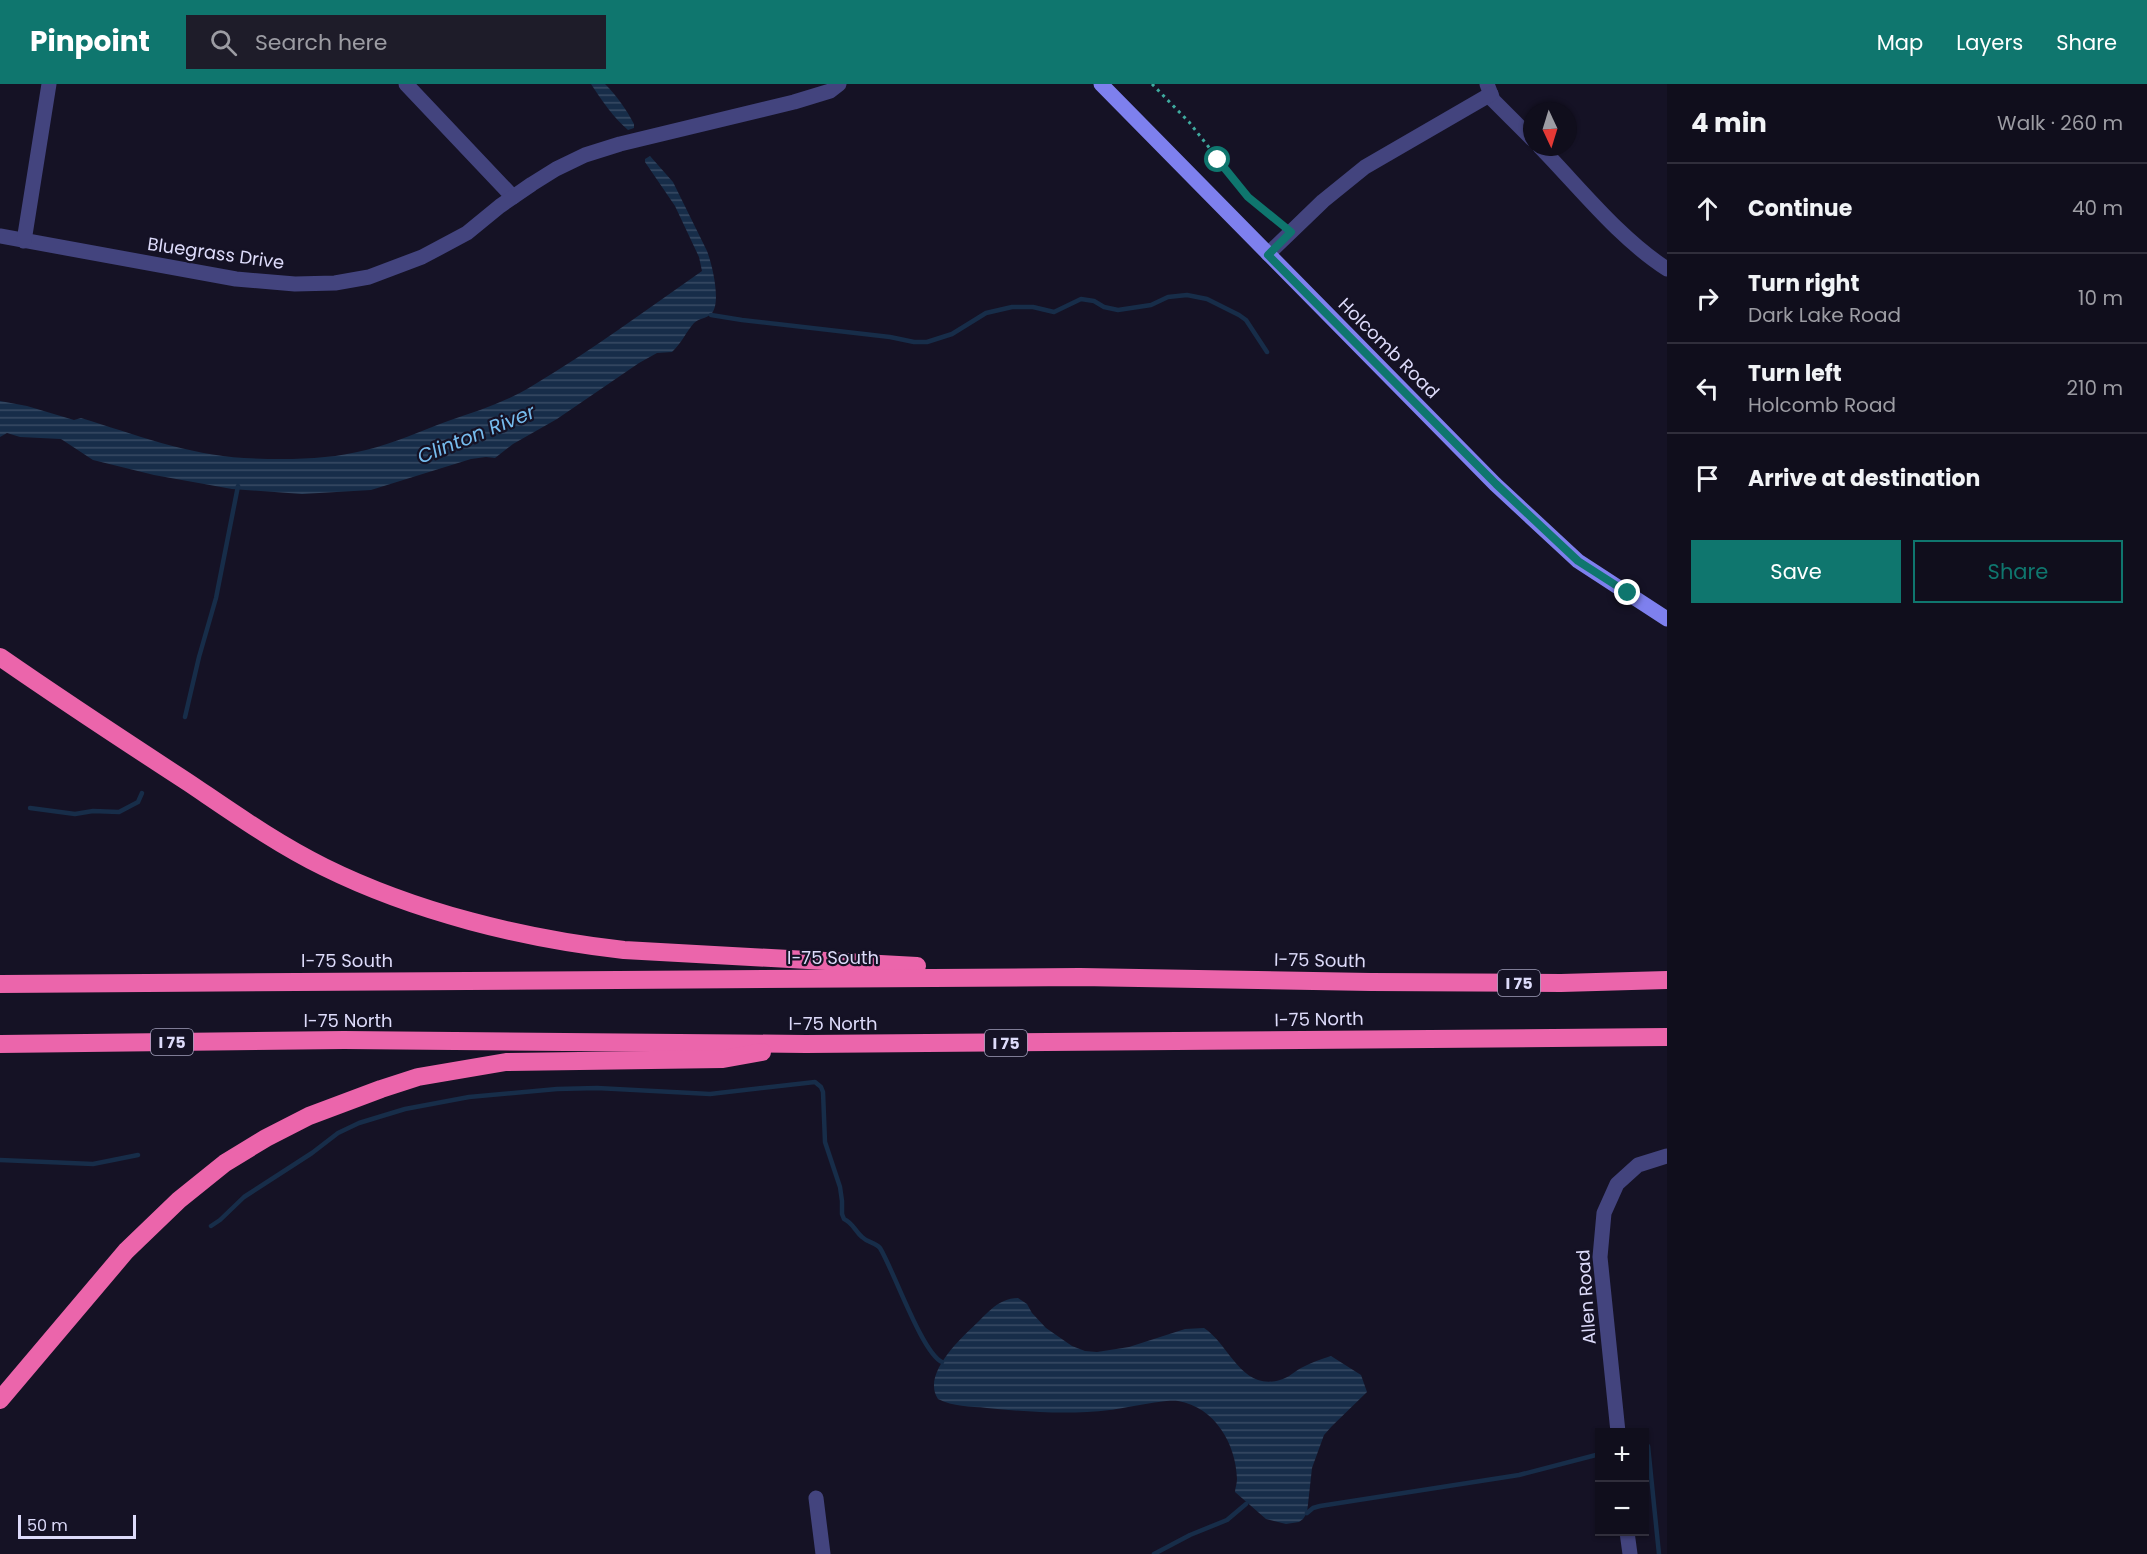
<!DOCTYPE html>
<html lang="en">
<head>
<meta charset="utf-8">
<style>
  body { margin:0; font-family:Poppins,sans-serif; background:#1e1c29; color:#f1f3f6 }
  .controls { position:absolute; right:18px; bottom:18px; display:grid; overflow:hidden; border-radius:0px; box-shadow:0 2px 4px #0004 }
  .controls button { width:54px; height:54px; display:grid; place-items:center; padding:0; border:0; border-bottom:2px solid #302e3b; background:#100e1c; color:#f1f3f6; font:30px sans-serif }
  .compass { position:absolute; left:1523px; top:18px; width:54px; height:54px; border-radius:50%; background:#100e1c; box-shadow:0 2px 4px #0004; rotate:176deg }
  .scale { position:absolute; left:18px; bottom:15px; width:118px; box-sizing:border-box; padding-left:6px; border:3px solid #dddbfa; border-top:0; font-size:16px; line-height:21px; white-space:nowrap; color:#dddbfa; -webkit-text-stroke:4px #151225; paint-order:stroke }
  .stop { position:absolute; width:18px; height:18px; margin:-14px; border:4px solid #0f766e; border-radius:50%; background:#fff }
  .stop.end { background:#0f766e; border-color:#fff; box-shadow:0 2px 6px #0008 }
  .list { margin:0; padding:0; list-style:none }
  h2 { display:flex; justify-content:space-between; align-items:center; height:78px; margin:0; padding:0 24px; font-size:26px }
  h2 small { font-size:20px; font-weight:400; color:#9c9ca3 }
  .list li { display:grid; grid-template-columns:39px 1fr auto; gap:18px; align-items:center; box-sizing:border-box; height:90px; padding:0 24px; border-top:2px solid #302e3b }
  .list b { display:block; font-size:22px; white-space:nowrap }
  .list p { margin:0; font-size:20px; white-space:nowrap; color:#9c9ca3 }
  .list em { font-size:20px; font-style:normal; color:#9c9ca3 }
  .actions { display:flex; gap:12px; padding:18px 24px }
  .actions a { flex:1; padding:14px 0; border:2px solid #0f766e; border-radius:0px; text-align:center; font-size:21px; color:#0f766e }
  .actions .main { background:#0f766e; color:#fff }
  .icon { flex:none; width:33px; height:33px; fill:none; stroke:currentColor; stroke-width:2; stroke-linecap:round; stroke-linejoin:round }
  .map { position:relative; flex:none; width:1667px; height:1470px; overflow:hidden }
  header { display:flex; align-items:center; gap:36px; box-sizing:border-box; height:84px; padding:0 30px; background:#0f766e; color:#fff }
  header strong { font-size:28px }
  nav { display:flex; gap:33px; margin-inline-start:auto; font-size:21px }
  .search { width:420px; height:54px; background:#1e1c29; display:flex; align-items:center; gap:15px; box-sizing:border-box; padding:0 21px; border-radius:0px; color:#9c9ca3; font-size:22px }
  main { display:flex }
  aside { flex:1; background:#100e1c }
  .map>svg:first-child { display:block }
  .water { fill:url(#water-rules) }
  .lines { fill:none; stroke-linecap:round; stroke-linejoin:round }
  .stream { stroke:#172d49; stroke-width:4.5 }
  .path { stroke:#3faa9f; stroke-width:3; stroke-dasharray:3 4.5; stroke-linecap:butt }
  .street { stroke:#43447e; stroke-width:15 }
  .secondary { stroke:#7e80ee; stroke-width:15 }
  .highway { stroke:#eb65ab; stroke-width:18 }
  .route { stroke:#0f766e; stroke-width:8 }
  .labels { text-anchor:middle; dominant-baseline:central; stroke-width:4.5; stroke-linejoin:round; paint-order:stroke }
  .shield { fill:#151225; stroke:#a19fba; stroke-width:1.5 }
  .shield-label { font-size:16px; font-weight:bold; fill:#dddbfa }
  .street-label { font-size:18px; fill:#dddbfa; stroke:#151225 }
  .water-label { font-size:20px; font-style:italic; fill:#76bbed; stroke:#151225 }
</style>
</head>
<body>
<header>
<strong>Pinpoint</strong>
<div class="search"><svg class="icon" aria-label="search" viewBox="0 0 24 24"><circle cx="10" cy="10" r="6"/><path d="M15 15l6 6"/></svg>Search here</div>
<nav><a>Map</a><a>Layers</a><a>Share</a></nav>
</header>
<main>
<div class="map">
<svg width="1667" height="1470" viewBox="0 0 1667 1470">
  <defs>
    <pattern id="water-rules" width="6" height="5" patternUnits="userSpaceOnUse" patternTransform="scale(1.5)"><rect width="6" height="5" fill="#172d49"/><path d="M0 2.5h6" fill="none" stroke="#384b64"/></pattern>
  </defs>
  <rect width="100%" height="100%" fill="#151225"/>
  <g class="water">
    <path d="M591,0H605C617,12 626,25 634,40V44L628,46C613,33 602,17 591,0Z"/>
    <path d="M650,72L673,98L707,167C712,180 722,220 711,230C706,235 699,234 694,239C686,248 681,260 672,268L657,269L639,279L557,335L513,360L495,374L486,373L471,375L371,406L302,410L232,405L154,391L93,376L61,355L20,353L7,349L0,353V317L27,322L74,336L81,334C134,350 188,371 244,374C284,376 328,376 366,366C394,359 421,347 448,337C477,327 506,318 532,302C591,267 646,226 702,187L699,173L675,122L645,78V75Z"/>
    <path d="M1018,1214L1027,1220L1032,1229L1046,1244L1072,1262L1085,1267L1097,1268L1129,1263L1185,1245L1204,1244C1230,1261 1241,1307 1280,1296C1288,1294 1294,1288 1301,1284C1310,1279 1321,1275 1331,1272L1361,1291L1367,1308L1332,1342L1324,1351L1312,1384L1307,1429L1303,1435L1299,1438L1286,1440L1266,1435L1235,1408C1235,1404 1237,1400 1237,1395C1236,1360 1215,1323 1178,1317C1164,1315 1127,1324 1110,1326C1069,1331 1028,1328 987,1324C970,1322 953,1323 938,1315C921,1290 962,1253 979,1237C986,1230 994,1221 1004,1217C1008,1215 1013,1214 1018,1214Z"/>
  </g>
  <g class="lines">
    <g class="stream">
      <path d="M711,231L742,236L890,253L914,258H927L952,250L986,229L1012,223H1033L1054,228L1081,215L1094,217L1104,223L1118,226L1151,221L1168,213L1187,211L1207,215L1239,231L1246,236L1267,268"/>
      <path d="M185,633L199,573L216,514L238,402"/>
      <path d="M30,724L75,730L93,727L119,728L138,718L142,709"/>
      <path d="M0,1076L93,1080L138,1071"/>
      <path d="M211,1142L220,1136L244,1113L312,1069L338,1049L359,1039L405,1025L469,1013L557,1005L597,1004L710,1010L815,998L821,1003L823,1008L825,1058L840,1103L842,1117V1130L844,1135C853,1139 855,1147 862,1153C868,1159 875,1158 880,1164C894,1187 922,1269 942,1278"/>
      <path d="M1644,1362H1648L1659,1470"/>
      <path d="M1307,1429L1313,1424L1320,1422L1519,1391L1596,1371L1600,1368"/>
      <path d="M1154,1470L1190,1451L1227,1436L1246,1420"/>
    </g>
    <path class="path" d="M1152,0L1189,38L1248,113L1280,139"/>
    <g class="street">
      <path d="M406,0L513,113"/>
      <path d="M1487,0L1493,16L1532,55"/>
      <path d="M1540,63C1580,104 1619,154 1667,185"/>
      <path d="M0,152L236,195L295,200L335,199L369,193L422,173L467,149L500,122L532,100L556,85L585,71L620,60L794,18L830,7L839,0"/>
      <path d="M24,157L49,0"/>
      <path d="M1268,170L1323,117L1365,83L1491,10"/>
      <path d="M1618,1348L1600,1173L1604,1129L1617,1100L1638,1081L1667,1072"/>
      <path d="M816,1414L823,1470"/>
      <path d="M1627,1448L1630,1470"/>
    </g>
    <path class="secondary" d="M1101,0L1495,400L1578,477L1667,535"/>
    <g class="highway">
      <path d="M0,573C62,616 126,658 189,699C232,728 277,760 324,783C415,828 524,855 624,866L917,882"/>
      <path d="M0,900L1080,893L1371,898L1561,899L1667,896"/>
      <path d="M0,960L344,956L806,960L1667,953"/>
      <path d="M0,1316L126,1167L179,1116L225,1079L266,1054L309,1032L381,1005L418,993L506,978L723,975L762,968"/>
    </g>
  </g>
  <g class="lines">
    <path class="route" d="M1218,76L1248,113L1291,148L1268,171L1496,400L1578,477L1628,509"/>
  </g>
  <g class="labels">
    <g class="shield">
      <rect x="1498" y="886" width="42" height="26" rx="4.5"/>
      <rect x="151" y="945" width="42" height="26" rx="4.5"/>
      <rect x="985" y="946" width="42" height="26" rx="4.5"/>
    </g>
    <g class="shield-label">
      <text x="1519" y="899">I 75</text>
      <text x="172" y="958">I 75</text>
      <text x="1006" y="959">I 75</text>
    </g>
    <g class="street-label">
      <text transform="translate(216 169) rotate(8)">Bluegrass Drive</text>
      <text transform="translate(1389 264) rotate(45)">Holcomb Road</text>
      <text x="833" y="873">I-75 South</text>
      <text x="347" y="876">I-75 South</text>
      <text transform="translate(1320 876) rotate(1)">I-75 South</text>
      <text transform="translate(1319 935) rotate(-1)">I-75 North</text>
      <text x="348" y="936">I-75 North</text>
      <text x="833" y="939">I-75 North</text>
      <text transform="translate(1586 1213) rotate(-94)">Allen Road</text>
    </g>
    <g class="water-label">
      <text transform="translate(476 350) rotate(-22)">Clinton River</text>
    </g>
  </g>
</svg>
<div class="controls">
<button>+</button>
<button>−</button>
</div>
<svg class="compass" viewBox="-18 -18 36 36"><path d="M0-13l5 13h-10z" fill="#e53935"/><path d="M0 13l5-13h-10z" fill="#9c9ca3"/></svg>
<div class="scale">50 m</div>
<div class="stop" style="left:1218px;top:76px"></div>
<div class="stop end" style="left:1628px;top:509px"></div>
</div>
<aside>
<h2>4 min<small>Walk · 260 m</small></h2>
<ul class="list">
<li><svg class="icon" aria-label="ahead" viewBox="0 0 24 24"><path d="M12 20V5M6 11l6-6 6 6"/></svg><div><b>Continue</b></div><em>40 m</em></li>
<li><svg class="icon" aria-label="right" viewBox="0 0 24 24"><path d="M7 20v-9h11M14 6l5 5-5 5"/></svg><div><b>Turn right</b><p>Dark Lake Road</p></div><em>10 m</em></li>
<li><svg class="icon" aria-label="left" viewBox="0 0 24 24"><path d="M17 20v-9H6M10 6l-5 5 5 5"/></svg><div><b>Turn left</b><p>Holcomb Road</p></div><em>210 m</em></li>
<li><svg class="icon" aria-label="arrive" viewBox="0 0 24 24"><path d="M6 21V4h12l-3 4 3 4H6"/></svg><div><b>Arrive at destination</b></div></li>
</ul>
<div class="actions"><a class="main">Save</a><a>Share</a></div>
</aside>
</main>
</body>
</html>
